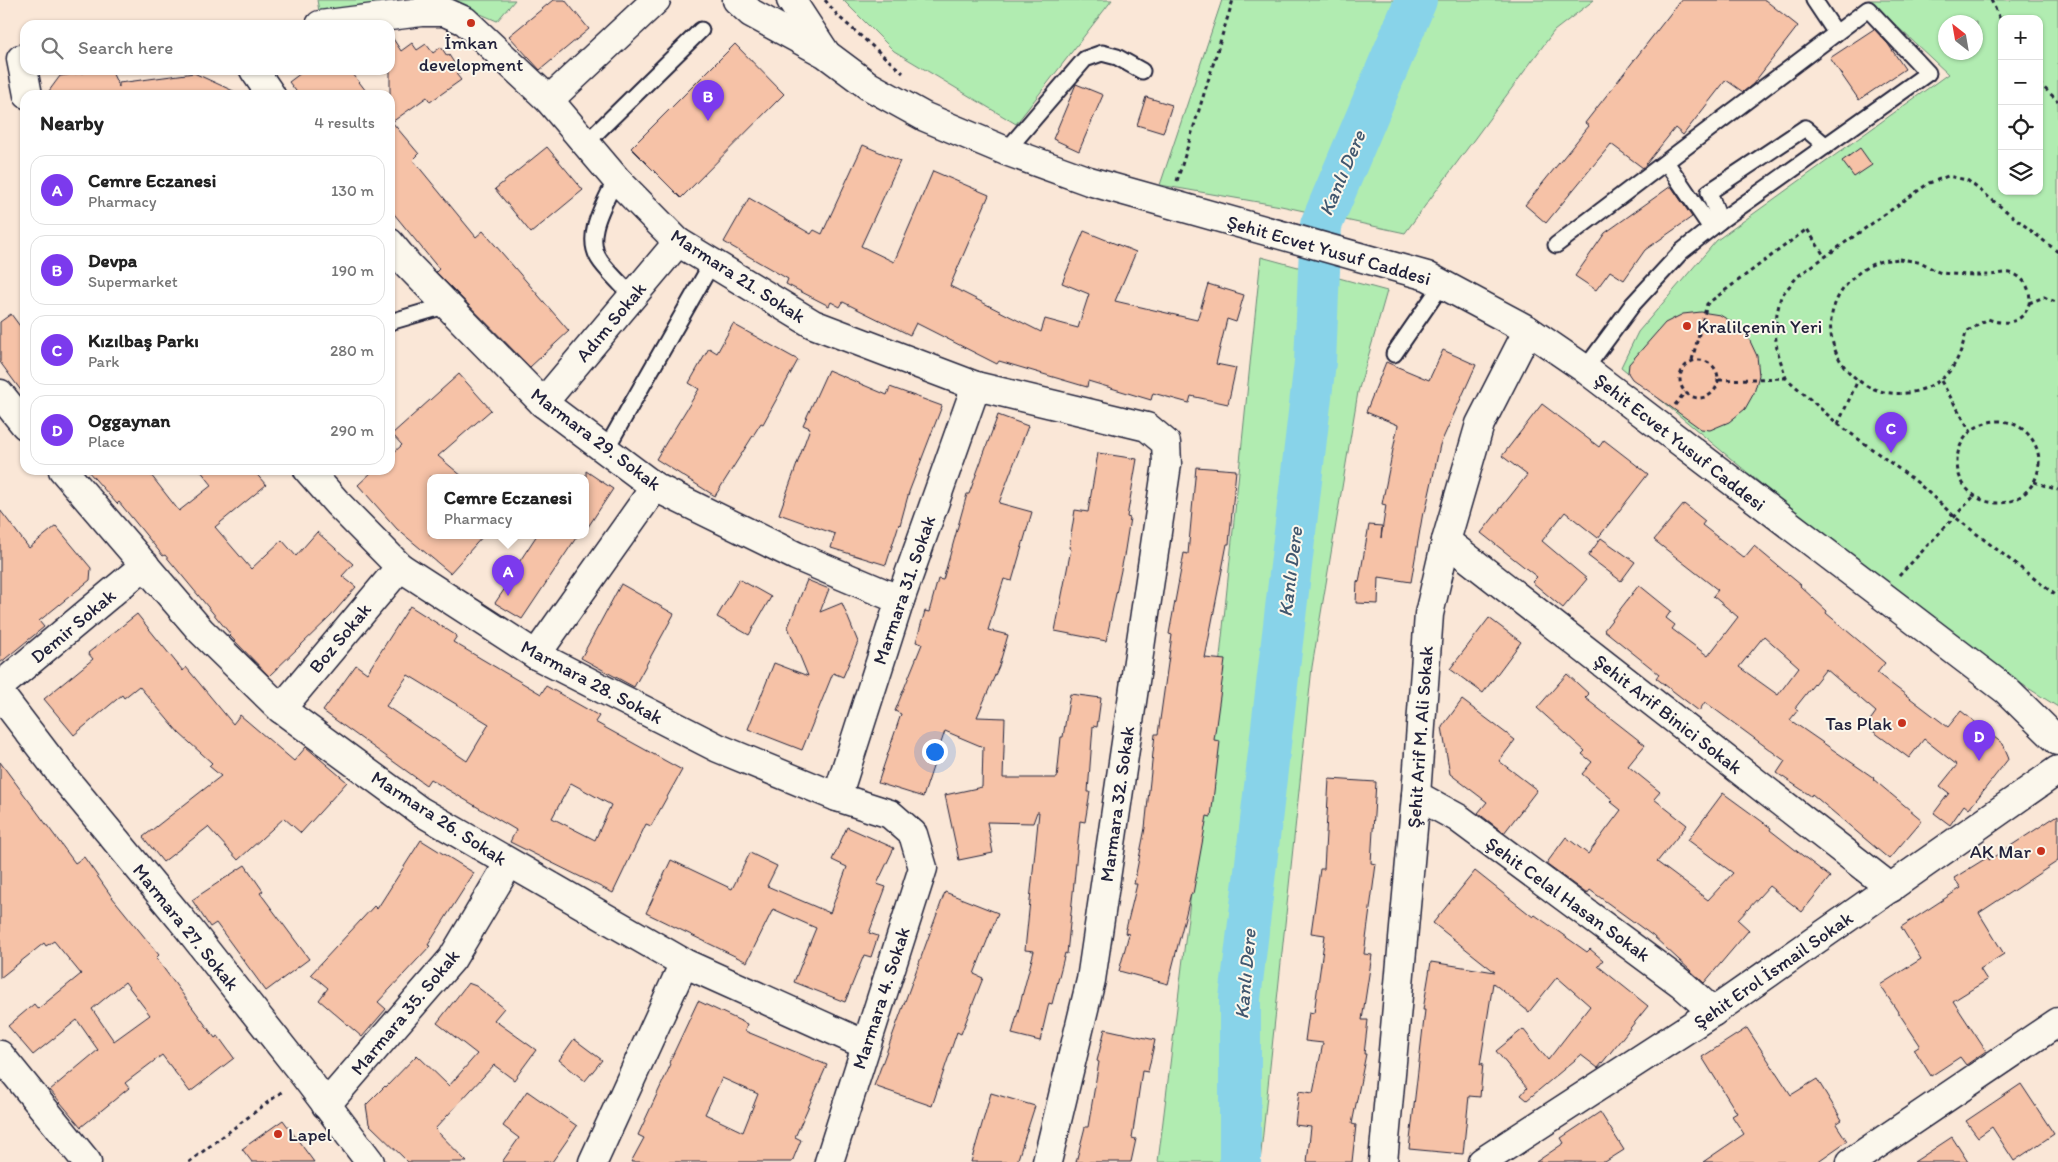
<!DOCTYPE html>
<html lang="en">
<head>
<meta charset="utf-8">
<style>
  body { margin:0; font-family:Itim,sans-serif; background:#f6f6f6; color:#222 }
  .controls { position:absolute; right:15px; top:15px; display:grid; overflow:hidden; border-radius:10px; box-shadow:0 1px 4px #0004 }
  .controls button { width:45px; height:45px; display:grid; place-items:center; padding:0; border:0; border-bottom:1px solid #e0e0e0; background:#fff; color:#222; font:25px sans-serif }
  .compass { position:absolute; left:1938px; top:15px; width:45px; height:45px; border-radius:50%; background:#fff; box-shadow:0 1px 4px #0004; rotate:329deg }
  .you { position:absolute; left:934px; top:751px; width:18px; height:18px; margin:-12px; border:4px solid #fff; border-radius:50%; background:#1a73e8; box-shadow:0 0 0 8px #1a73e833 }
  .badge { display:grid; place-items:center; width:32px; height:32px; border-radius:50%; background:#7c3aed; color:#fff; font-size:16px; font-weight:700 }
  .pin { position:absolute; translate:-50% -41px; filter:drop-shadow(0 1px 2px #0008) }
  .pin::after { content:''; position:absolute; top:26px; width:18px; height:15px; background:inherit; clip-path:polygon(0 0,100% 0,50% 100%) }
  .popup { position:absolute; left:427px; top:474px; width:162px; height:65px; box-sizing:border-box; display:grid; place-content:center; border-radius:10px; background:#fff; filter:drop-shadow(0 1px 4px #0005); font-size:16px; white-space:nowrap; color:#767676 }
  .popup b { font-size:19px; color:#222 }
  .popup::after { content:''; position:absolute; left:50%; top:100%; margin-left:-10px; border:10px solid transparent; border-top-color:#fff }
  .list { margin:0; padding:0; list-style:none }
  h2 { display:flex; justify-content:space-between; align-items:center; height:65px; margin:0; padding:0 20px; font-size:21px }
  h2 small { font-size:16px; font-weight:400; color:#767676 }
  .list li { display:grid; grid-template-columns:32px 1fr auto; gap:15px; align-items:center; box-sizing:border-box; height:70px; margin:0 10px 10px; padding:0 10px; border:1px solid #e0e0e0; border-radius:15px }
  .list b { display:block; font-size:19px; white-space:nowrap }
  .list p { margin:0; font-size:16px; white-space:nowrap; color:#767676 }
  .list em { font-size:16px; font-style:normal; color:#767676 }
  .icon { flex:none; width:28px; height:28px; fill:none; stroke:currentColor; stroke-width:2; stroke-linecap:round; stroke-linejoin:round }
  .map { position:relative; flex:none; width:2058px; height:1162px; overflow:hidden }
  .search { position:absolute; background:#fff; box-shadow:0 1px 4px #0004; left:20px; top:20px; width:375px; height:55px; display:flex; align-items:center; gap:12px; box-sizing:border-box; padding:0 18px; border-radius:15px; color:#767676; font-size:19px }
  .panel { position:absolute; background:#fff; box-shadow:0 1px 4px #0004; left:20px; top:90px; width:375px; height:385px; border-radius:15px }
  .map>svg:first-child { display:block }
  .green { fill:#b1ecb1; stroke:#6a8776; fill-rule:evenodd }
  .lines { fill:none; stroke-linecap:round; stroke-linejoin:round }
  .river { stroke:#88d3e9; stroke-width:42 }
  .building { fill:#f6c2a7; stroke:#22223b; fill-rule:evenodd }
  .lane-casing { stroke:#22223b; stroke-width:19 }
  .street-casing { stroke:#22223b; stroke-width:31 }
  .secondary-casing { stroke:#22223b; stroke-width:31 }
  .path { stroke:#22223b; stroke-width:3; stroke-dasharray:4 4; stroke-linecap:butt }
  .lane { stroke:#fbf7ec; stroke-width:15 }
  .street { stroke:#fbf7ec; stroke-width:28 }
  .secondary { stroke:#fbf7ec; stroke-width:28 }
  .poi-dot { fill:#c8321e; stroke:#fbf7ec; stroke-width:2 }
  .labels { text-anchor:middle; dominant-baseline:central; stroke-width:4; stroke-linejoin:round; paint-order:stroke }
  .poi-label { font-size:19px; fill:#22223b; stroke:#fbf7ec; text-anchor:start }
  .street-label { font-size:19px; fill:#22223b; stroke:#fbf7ec }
  .water-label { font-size:20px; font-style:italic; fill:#41576f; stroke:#fbf7ec }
</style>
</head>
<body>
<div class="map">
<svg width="2058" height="1162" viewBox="0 0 2058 1162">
  <rect width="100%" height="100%" fill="#fae7d7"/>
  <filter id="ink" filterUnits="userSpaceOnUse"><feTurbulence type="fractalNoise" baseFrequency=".02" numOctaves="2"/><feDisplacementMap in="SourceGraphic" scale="10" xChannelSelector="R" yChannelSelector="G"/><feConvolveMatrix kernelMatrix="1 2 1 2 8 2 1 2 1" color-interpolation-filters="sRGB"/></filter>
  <g filter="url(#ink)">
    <g class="green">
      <path d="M317,0H447L319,11Z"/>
      <path d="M448,0H515L497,21Z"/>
      <path d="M843,0H1112L1016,124L894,51Z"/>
      <path d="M1222,0H1594L1554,31L1405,233L1281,206L1160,185Z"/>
      <path d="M1869,0H2058V707L2017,681L1826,538L1621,367L1638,332L1717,240L1948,74ZM2002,19H2039V191H2002ZM1946,22H1976V52H1946Z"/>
      <path d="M1261,257L1387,291L1358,392L1312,667L1260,1162H1158L1220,657Z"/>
    </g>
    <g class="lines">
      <path class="river" d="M1240,1162V999L1315,362L1321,225L1416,0"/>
    </g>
    <g class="building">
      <path d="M553,0H565L589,29L540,70L509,36Z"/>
      <path d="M1681,0H1765L1798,26L1753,84L1743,92L1726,80L1683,135L1675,128L1643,168L1611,144L1546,223L1525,205L1589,126L1585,123Z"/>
      <path d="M1874,29L1888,44L1905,69L1859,100L1830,58Z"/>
      <path d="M390,34L401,51L412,43L417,50L426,44L433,53L441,47L447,56L449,55L460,72L457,75L461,80L430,102L427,97L392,122L419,154L413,160L476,237L483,231L569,331L530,367L436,272L439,269L390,209Z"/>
      <path d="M735,44L784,94L681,198L631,148Z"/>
      <path d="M101,70H111L119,87V83L194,73L242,95H46L60,76Z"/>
      <path d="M305,70H350L369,95H299L289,82Z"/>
      <path d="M1076,84L1103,95L1079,151L1053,139Z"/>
      <path d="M1146,97L1172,105L1163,133L1137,125Z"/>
      <path d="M863,145L900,161L861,246L894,262L933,171L989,195L950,286L1041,332L1045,319L1078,328L1089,294L1062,283L1084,231L1136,252L1115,301L1197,320L1208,284L1244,295L1236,322L1227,319L1216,364L1236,368L1228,404L1191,396L1189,403L1153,393L1151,400L1088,381L1087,387L999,361L997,364L916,323L910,335L843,302L840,307L831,302L829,306L786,284L788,279L724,242L749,198L811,234L814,230L822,234Z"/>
      <path d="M547,147L583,190L531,233L495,189Z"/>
      <path d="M1860,148L1872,165L1854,177L1842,161Z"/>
      <path d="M1671,186L1692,217L1645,250L1624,280L1610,271L1596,290L1575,276L1605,233Z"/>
      <path d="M1701,312L1720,315L1737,325L1749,339L1757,356L1759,375L1754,393L1745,409L1729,422L1710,430L1701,429L1632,379L1628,373L1629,364L1665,323L1683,314Z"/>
      <path d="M11,314L25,333V396L0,362V322Z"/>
      <path d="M733,324L798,360L763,424L761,423L715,496L656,459L699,389L689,383L709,348L717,353Z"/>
      <path d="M1443,350L1476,365L1440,445L1425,513L1423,512L1411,582L1379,577L1378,604L1356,603L1357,581L1359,582L1369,525L1382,526L1381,538L1386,505L1382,504L1398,425L1366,412L1386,362L1429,380Z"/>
      <path d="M828,370L887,395L890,387L942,406L909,492L900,525L899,524L886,565L831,548L835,534L779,514L810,428L803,425Z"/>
      <path d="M459,374L491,410L438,456L463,477H430V535H484L450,573L397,529L358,485L374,470H390V456L402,445L392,434Z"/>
      <path d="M1542,404L1599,447L1604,440L1648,474L1598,538L1565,512L1542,541L1587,579L1563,608L1532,582L1537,577L1481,533L1527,475L1502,456Z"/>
      <path d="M998,415L1028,426L999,503L1032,512L1012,581L1004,579L988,630L1008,635L999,666L977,717L1005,718L1003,778H1057L1061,737H1063L1070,694L1101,698L1097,727L1093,726L1088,792H1090L1085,822L1080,821L1067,954L1065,953L1052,1004L1049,1003L1040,1041L1012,1034L1034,951L1025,950L1039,812H1037L1033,823L987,822L993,853L959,860L945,795L982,787L983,747L945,731L923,797L878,783L901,714L895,711L922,644L916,642L925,611L929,612L938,579L943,580L967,494H969Z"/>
      <path d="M1098,453L1137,459L1127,517L1130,518L1124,556L1106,641L1055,631L1071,549L1069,548L1075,510L1088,512Z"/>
      <path d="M1196,467L1236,470L1229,544H1227L1205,658L1225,660L1214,740L1220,741L1211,817L1207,816L1193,894H1191L1168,984L1119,971L1129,934L1125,933L1137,884H1134L1145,828L1155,734H1158L1172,635L1169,634L1184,553L1188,554Z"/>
      <path d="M87,470H147L179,511L212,485L200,470H253L266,485L215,527L251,569L282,540L296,556L317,532L353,564L342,576L356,587L331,616L269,676L230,636L231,635L165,555L163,556L119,502L117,504Z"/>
      <path d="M586,471L613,489L586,530Z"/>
      <path d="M1684,504L1705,521L1702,525L1744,558L1754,546L1801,585L1800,586L1827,611L1826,613L1885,663L1877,673L1948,727L1961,711L2003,744L2009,758L1969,809L1964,805L1950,825L1934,813L1949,793L1940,786L1957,765L1924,739L1909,758L1866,726L1876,712L1826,669L1795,708L1798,710L1790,720L1874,778L1873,779L1922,820L1889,859L1812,794L1811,796L1777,773L1785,761L1705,702L1699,711L1656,678L1659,674L1604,630L1639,585L1671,611L1666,618L1675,625L1672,629L1708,656L1738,617L1713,596L1718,590L1654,540ZM1764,636L1799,667L1778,695L1739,667Z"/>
      <path d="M0,510L29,548L56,526L91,568L90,580L39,621L44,627L0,663Z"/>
      <path d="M537,535H578L522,619L495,603L508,584L506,582Z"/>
      <path d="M1601,538L1635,562L1621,581L1588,556Z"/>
      <path d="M739,579L771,597L749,635L717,617Z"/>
      <path d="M807,580L829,589L820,612L842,603L858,642L843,677L833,673L802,750L748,729L774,663L808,676L788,627Z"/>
      <path d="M621,584L674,614L634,687L581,658Z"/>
      <path d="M410,606L457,636L453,642L541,694L546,686L599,716L595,722L682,770L651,826L646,824L613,893L510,842L516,830L430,779L426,785L323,711L356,665L367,673ZM408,675L489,724L467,761L386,706ZM571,783L611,805L595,840L552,818Z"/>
      <path d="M137,614L183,671L186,667L233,724L240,715L294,761L306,747L347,782L301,833L284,818L238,860L208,827L163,862L143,837L221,776L209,766L212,763L179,733L139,686L124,698L122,695L74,735L44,699L93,659L88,653Z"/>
      <path d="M1489,618L1521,642L1483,693L1450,669Z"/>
      <path d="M1567,674L1589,694L1585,698L1645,745L1628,766L1660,792L1654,799L1687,825L1657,862L1708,900L1733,873L1688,840L1723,793L1771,828L1770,830L1830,877L1802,912L1769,886L1738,920L1749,930L1704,983L1653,936L1590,890L1587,894L1546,864L1566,837L1588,854L1621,810L1611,802L1613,800L1582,774L1592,762L1582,754L1585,751L1537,708Z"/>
      <path d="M1462,700L1515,740L1499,761L1537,790L1504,833L1478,813L1487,802L1450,774L1442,727Z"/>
      <path d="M0,762L75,863L84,857L112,897L159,955L156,958L215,1038L218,1036L234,1058L190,1092L162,1055L125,1083L129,1088L81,1127L50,1090L98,1050L77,1020L33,1055L8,1026L34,1004L38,1009L81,974L54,941L46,946L44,943L0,978ZM125,982L150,1015L114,1041L92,1009Z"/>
      <path d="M1329,779L1376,782L1371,863L1376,864L1364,954L1372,955L1362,1020H1368L1364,1054H1366L1352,1124L1356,1125L1352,1162H1307L1311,1127L1295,1125L1299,1091L1313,1093L1323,1043L1305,1041L1309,1012L1314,1013L1325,935L1311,933L1320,869H1324Z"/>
      <path d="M2058,815V861L1979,913L2004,954L1980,969L1987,980L1953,1001L1986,1051L1966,1065L1960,1057L1931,1076L1914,1049L1920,1045L1880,985L1921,959L1901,927L1961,888L1954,878L1988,857L1989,860Z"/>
      <path d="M847,827L894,848L877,884L886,887L869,933L878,936L871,957L864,955L845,1002L794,982L816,928L773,909L747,962L646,913L671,860L732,889L750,853L777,866L767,886L830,913L847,867L832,860Z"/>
      <path d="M421,840L474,873L428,945L430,946L378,1002L386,1009L362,1037L319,1000L328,988L311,974L374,906L377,909Z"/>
      <path d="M245,865L263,891L260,893L309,959L266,991L216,923L210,927L192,900Z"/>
      <path d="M1475,871L1533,917L1535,915L1587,952L1590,949L1603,960L1598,966L1648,1006L1598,1068L1581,1055L1527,1100L1521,1095L1527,1088L1496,1051L1523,1029L1548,1060L1590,1006L1557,977L1529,1012L1493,983L1480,1065L1483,1063L1480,1097L1469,1096L1463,1154L1409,1149L1425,1010H1423L1431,962L1495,972L1433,923Z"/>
      <path d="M945,892L998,913L974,974L983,978L961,1034L957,1032L932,1106L874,1086Z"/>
      <path d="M468,983L476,986L504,1008L494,1020L536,1050L514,1080L494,1065L435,1129L467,1162H408L369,1124L366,1105L385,1086L386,1087L417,1055L449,1086L477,1054L437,1023Z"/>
      <path d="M698,1001L747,1024L745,1031L827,1065L795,1137L801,1140L792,1162H631L644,1138L638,1135L671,1064L669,1063ZM722,1078L758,1094L743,1132L705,1114Z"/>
      <path d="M1747,1028L1791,1095L1817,1079L1842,1120L1836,1124L1847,1141L1817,1162H1703L1744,1134L1732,1116L1737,1113L1702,1057Z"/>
      <path d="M1105,1029L1155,1040L1148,1072L1142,1071L1132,1138L1136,1139L1131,1162H1076L1085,1127H1088L1099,1062L1097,1061Z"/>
      <path d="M574,1039L602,1060L585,1081L559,1060Z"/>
      <path d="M2021,1084L2054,1134L2014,1161L1992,1127L1978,1137L1966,1121Z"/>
      <path d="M527,1091L577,1126L552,1162H502L519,1138L503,1126Z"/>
      <path d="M991,1093L1035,1106L1017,1162H971Z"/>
      <path d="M1600,1112L1624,1150L1605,1162H1536L1564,1143L1561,1138Z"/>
      <path d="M283,1120L314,1162H252L242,1149Z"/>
      <path d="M1952,1137L1968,1162H1914Z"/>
    </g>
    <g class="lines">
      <g class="lane-casing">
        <g id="lane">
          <path d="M1814,0L1836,33"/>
          <path d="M585,144L701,30"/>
          <path d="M1006,151L1085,59L1102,53L1117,57L1142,71"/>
          <path d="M1666,162L1711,228"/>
          <path d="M616,179C605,203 582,237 601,262C610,274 622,285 632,296"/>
          <path d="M1720,221L1709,192L1805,128L1826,146"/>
          <path d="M1556,245L1868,9L1928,73L1720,221L1682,251L1633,304L1585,369"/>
          <path d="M390,322L448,305"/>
          <path d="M1394,354L1443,283"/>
          <path d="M606,449L712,263"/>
        </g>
      </g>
      <g class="street-casing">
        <g id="street">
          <path d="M320,25L421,12H445L465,21L549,100L616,179L678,242L813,324L976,386L1147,427L1166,443L1167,464L1091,980L1047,1162"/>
          <path d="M21,59L28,95"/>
          <path d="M254,70L271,95"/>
          <path d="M549,100L656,0"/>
          <path d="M390,243L408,265L543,403L655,487L796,556L900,600"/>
          <path d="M0,394L25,425"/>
          <path d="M543,403L678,242"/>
          <path d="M63,470L201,631L281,709L420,811L684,963L866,1045"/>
          <path d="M308,470L338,504L400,567L536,655L718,748L837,797L890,814L913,834L923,868L829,1162"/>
          <path d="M1446,541L1891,888"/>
          <path d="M536,655L655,487"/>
          <path d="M0,686L145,565"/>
          <path d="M0,694L61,774L181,919L304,1075L370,1162"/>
          <path d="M281,709L400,567"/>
          <path d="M1416,795L1458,818L1682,984L1713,1012"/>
          <path d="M837,797L900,600L976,386"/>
          <path d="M0,1055L87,1162"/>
          <path d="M326,1105L452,959L509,863"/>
          <path d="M593,1162L684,963"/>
          <path d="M1383,1162L1416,795L1429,614L1446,541L1480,424L1528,330"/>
          <path d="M1482,1162L1713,1012L2058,770"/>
          <path d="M1851,1162L2058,1022"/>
        </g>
      </g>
      <g class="secondary-casing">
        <g id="secondary">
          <path d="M737,0L751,13L826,54L869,86L925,117L1006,151L1089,181L1427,276L1528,330L1585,369L2006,690L2058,741"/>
          <path d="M791,0L825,52"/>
        </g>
      </g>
      <g class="path">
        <path d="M825,0L839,17L903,73"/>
        <path d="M1991,0L2002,23"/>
        <path d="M2039,83L2058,101"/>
        <path d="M1177,181L1233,0"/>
        <path d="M2058,252L1967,180L1948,176L1929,183L1798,276L1781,296L1777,313L1775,331L1777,350L1786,378L1838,424L1918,483L1955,517L2058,597"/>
        <path d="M1899,259C1906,260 1915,261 1922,263C1929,266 1935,272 1943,273C1957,275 1974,275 1989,275C1999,275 2006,270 2016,275C2042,289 2030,335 1988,319L1966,332C1960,359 1951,379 1923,389C1857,413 1801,336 1848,283C1856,274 1865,267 1876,263C1883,260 1892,260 1899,259Z"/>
        <path d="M2029,303L2044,297L2058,303"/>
        <circle cx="1699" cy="379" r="19"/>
        <path d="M1692,360L1707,304L1807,229L1825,257"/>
        <path d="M1719,380L1786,378"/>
        <path d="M1941,381L1971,432"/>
        <path d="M1675,405L1685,392"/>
        <circle cx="1998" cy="462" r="41"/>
        <path d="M1838,424L1858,380"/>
        <path d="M2034,482L2058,490"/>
        <path d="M1899,576L1974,496"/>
        <path d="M189,1162L284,1090"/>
      </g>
      <use href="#lane" class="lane"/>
      <use href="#street" class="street"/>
      <use href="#secondary" class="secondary"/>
    </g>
  </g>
  <g class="poi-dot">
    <circle cx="471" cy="23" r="5"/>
    <circle cx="1687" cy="326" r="5"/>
    <circle cx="1902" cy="723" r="5"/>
    <circle cx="2041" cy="851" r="5"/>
    <circle cx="278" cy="1134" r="5"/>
  </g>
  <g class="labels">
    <g class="poi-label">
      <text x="471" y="42" text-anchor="middle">İmkan<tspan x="471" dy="22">development</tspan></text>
      <text x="1697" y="326">Kralilçenin Yeri</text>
      <text x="1892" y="723" text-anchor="end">Tas Plak</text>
      <text x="2031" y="851" text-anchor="end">AK Mar</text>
      <text x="288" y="1134">Lapel</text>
    </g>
    <g class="street-label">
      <text transform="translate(1329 250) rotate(16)">Şehit Ecvet Yusuf Caddesi</text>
      <text transform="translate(738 276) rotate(33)">Marmara 21. Sokak</text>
      <text transform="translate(611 322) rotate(-50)">Adım Sokak</text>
      <text transform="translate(596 439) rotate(37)">Marmara 29. Sokak</text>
      <text transform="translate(1680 442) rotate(38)">Şehit Ecvet Yusuf Caddesi</text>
      <text transform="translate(904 590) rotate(-71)">Marmara 31. Sokak</text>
      <text transform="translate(73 626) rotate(-40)">Demir Sokak</text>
      <text transform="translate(340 638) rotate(-50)">Boz Sokak</text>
      <text transform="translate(592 682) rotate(28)">Marmara 28. Sokak</text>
      <text transform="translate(1668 714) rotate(38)">Şehit Arif Binici Sokak</text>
      <text transform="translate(1420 737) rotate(-86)">Şehit Arif M. Ali Sokak</text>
      <text transform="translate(1117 804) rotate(-82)">Marmara 32. Sokak</text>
      <text transform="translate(439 818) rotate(33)">Marmara 26. Sokak</text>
      <text transform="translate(1568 899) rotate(36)">Şehit Celal Hasan Sokak</text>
      <text transform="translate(186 927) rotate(51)">Marmara 27. Sokak</text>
      <text transform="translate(1773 970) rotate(-35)">Şehit Erol İsmail Sokak</text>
      <text transform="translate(881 998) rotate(-72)">Marmara 4. Sokak</text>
      <text transform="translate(405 1012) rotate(-50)">Marmara 35. Sokak</text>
    </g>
    <g class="water-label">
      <text transform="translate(1342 173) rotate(-67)">Kanlı Dere</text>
      <text transform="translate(1290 572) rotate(-83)">Kanlı Dere</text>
      <text transform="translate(1245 974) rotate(-85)">Kanlı Dere</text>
    </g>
  </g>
</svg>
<div class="controls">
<button>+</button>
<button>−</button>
<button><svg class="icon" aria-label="locate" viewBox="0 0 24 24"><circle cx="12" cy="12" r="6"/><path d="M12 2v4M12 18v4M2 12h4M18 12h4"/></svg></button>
<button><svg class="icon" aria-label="layers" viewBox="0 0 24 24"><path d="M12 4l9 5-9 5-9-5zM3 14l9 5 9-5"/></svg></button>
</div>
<svg class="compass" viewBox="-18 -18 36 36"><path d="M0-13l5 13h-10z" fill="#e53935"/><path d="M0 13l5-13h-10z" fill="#767676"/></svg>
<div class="you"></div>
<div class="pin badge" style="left:508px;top:596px">A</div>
<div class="popup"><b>Cemre Eczanesi</b>Pharmacy</div>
<div class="pin badge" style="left:708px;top:121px">B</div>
<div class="pin badge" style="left:1891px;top:453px">C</div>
<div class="pin badge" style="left:1979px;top:761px">D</div>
<div class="search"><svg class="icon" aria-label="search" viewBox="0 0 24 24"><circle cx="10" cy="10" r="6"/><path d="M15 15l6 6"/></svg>Search here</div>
<section class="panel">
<h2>Nearby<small>4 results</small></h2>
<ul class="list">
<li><span class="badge">A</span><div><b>Cemre Eczanesi</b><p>Pharmacy</p></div><em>130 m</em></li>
<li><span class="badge">B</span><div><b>Devpa</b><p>Supermarket</p></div><em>190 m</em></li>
<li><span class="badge">C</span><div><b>Kızılbaş Parkı</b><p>Park</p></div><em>280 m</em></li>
<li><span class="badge">D</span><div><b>Oggaynan</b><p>Place</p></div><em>290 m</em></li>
</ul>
</section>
</div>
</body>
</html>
